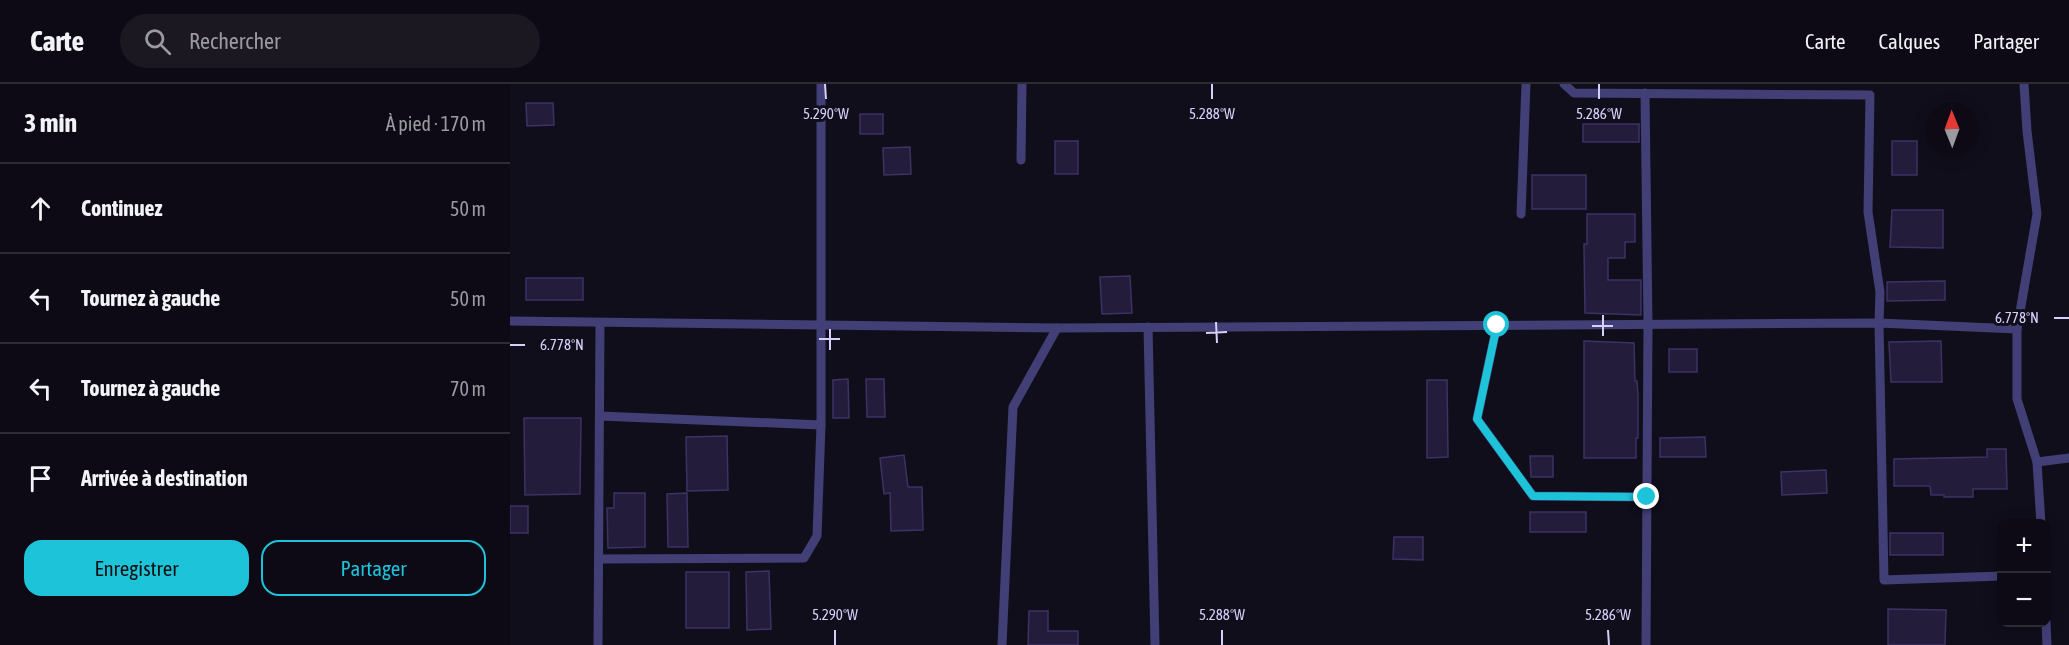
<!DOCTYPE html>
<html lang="fr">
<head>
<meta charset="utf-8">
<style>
  body { margin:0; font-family:"Asap Condensed",sans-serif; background:#1b1822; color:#f1f3f6 }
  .controls { position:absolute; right:18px; bottom:18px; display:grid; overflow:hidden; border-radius:12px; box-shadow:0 3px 15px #0003 }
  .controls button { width:54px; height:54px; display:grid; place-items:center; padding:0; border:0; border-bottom:2px solid #2d2b34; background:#0d0a15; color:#f1f3f6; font:30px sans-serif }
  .compass { position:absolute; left:1415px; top:18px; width:54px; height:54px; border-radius:50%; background:#0d0a15; box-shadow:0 3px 15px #0003; rotate:359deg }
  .stop { position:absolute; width:18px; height:18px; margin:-14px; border:4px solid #1cc3d9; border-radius:50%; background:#fff }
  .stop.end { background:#1cc3d9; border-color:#fff; box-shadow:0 2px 6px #0008 }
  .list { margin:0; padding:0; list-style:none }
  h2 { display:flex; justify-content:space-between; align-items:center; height:78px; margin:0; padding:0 24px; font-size:26px }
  h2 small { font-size:20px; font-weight:400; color:#9a9aa0 }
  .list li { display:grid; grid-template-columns:39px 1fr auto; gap:18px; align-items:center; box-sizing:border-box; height:90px; padding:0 24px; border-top:2px solid #2d2b34 }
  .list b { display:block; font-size:22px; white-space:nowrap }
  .list em { font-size:20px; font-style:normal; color:#9a9aa0 }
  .actions { display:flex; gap:12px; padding:18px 24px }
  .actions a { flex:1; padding:14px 0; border:2px solid #1cc3d9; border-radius:18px; text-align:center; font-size:21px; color:#1cc3d9 }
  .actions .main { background:#1cc3d9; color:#111 }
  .icon { flex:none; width:33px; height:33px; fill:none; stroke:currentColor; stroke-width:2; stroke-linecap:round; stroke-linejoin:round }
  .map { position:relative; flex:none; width:1559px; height:561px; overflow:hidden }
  header { display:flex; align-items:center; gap:36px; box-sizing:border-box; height:84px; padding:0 30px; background:#0d0a15; border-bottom:2px solid #2d2b34 }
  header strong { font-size:28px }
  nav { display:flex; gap:33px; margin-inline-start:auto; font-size:21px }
  .search { width:420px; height:54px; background:#1b1822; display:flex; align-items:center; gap:15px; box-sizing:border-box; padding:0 21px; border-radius:33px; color:#9a9aa0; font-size:22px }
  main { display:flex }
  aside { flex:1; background:#0d0a15 }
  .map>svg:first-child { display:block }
  .building { fill:#231d3b; stroke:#3c3264; stroke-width:1.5 }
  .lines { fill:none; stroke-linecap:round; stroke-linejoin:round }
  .minor { stroke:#423f76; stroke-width:9 }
  .route { stroke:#1cc3d9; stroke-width:8 }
  .ticks { fill:none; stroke:#d5d0f9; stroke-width:2 }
  .ticks-label { font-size:15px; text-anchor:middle; fill:#d5d0f9; stroke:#110e1c; stroke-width:6; stroke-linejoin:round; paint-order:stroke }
</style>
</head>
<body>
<header>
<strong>Carte</strong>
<div class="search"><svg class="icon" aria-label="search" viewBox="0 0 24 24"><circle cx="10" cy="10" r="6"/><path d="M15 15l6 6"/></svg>Rechercher</div>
<nav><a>Carte</a><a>Calques</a><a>Partager</a></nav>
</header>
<main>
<aside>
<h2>3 min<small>À pied · 170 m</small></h2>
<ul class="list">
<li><svg class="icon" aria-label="ahead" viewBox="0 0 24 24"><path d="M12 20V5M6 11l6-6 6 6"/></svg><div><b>Continuez</b></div><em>50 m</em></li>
<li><svg class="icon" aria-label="left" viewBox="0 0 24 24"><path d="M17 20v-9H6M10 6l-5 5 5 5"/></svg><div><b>Tournez à gauche</b></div><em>50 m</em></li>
<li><svg class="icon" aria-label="left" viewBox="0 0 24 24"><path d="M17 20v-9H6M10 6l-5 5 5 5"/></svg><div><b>Tournez à gauche</b></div><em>70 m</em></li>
<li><svg class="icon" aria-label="arrive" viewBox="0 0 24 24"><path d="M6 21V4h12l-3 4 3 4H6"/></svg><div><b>Arrivée à destination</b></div></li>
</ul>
<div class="actions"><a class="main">Enregistrer</a><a>Partager</a></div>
</aside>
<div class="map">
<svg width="1559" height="561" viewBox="0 0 1559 561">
  <rect width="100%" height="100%" fill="#110e1c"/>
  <g class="building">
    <path d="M16,19H43L44,41L17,42Z"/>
    <rect x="350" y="30" width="23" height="20"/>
    <rect x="1073" y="40" width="56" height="18"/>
    <rect x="545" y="57" width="23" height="33"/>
    <rect x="1382" y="57" width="25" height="34"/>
    <path d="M400,63L401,90L374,91L373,64Z"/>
    <rect x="1022" y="91" width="54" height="34"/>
    <path d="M1382,126H1433V164L1380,163Z"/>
    <path d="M1077,130H1125V158H1115V174H1098V196H1131V231L1075,229L1074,160H1077Z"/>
    <path d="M620,192L622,229L592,230L590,193Z"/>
    <rect x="16" y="194" width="57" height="22"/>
    <path d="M1435,197V216L1377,217V198Z"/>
    <path d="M1074,257L1124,259L1125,297H1127L1128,311V354H1126V374H1074Z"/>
    <path d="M1431,257L1432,298H1381L1379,258Z"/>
    <rect x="1159" y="265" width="28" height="23"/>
    <path d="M338,295L339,334H323V296Z"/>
    <path d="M356,295H374L375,333H357Z"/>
    <path d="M917,296H937L938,373L917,374Z"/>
    <path d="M14,334H71L70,410L15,411Z"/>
    <path d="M217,352L218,406L177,407L176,353Z"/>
    <path d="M1195,353L1196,373H1150V354Z"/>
    <path d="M1477,365H1496L1497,405H1463V413H1434V411H1421L1420,402H1384V375L1477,373Z"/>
    <path d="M394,371L398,403H412L413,446L381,447L380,409L374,410L370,374Z"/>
    <path d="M1020,372H1043V393H1021Z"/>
    <path d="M1316,386L1317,409L1272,411L1271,388Z"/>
    <path d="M104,409H135V463L98,464L97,424H104Z"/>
    <path d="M177,409L178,463H158L157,410Z"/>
    <rect x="0" y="422" width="18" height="27"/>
    <rect x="1020" y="428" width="56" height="20"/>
    <rect x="1380" y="449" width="53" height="22"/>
    <path d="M884,453H913V476L883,475Z"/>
    <path d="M259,487L261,545L237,546L236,488Z"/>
    <rect x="176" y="488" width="43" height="56"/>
    <path d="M1378,525L1436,526L1435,561H1378Z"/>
    <path d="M519,527H538V547H568V561H518Z"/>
  </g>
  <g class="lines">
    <g class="minor">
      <path d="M1054,0L1064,9L1360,11L1358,128L1370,208L1369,239L1374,496L1492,492"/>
      <path d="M1514,0L1517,47L1527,130L1507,245V315L1527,378L1531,440"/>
      <path d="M1135,9L1138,241L1136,561"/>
      <path d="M511,76L512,0"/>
      <path d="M1011,130L1016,0"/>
      <path d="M0,237L547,244L1369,239L1507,245"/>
      <path d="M987,241L967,335L1023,412L1137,413"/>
      <path d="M638,243L645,561"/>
      <path d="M90,332L311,341"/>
      <path d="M1527,378L1559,374"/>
      <path d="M89,475L294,474L307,452L311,341V0"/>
      <path d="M1536,538L1537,561"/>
      <path d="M88,561L90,240"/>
      <path d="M492,561L503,323L547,244"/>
    </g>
  </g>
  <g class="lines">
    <path class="route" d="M987,241L967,335L1023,412L1137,413"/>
  </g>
  <path class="ticks" d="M315,0L316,15M702,0V15M1089,0V15M1093,231V252M1544,234H1559M706,238L707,259M1082,242H1103M320,245V266M696,249L717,248M309,255H330M0,261H15M325,546V561M712,546V561M1098,546L1099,561"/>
  <g class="ticks-label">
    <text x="316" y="35">5.290°W</text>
    <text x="702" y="35">5.288°W</text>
    <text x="1089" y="35">5.286°W</text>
    <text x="1507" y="239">6.778°N</text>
    <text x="52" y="266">6.778°N</text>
    <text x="325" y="536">5.290°W</text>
    <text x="712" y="536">5.288°W</text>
    <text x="1098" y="536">5.286°W</text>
  </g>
</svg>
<div class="controls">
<button>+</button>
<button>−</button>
</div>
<svg class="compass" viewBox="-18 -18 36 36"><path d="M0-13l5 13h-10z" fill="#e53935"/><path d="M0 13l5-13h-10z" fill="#9a9aa0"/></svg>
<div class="stop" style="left:987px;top:241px"></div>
<div class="stop end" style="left:1137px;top:413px"></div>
</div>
</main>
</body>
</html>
